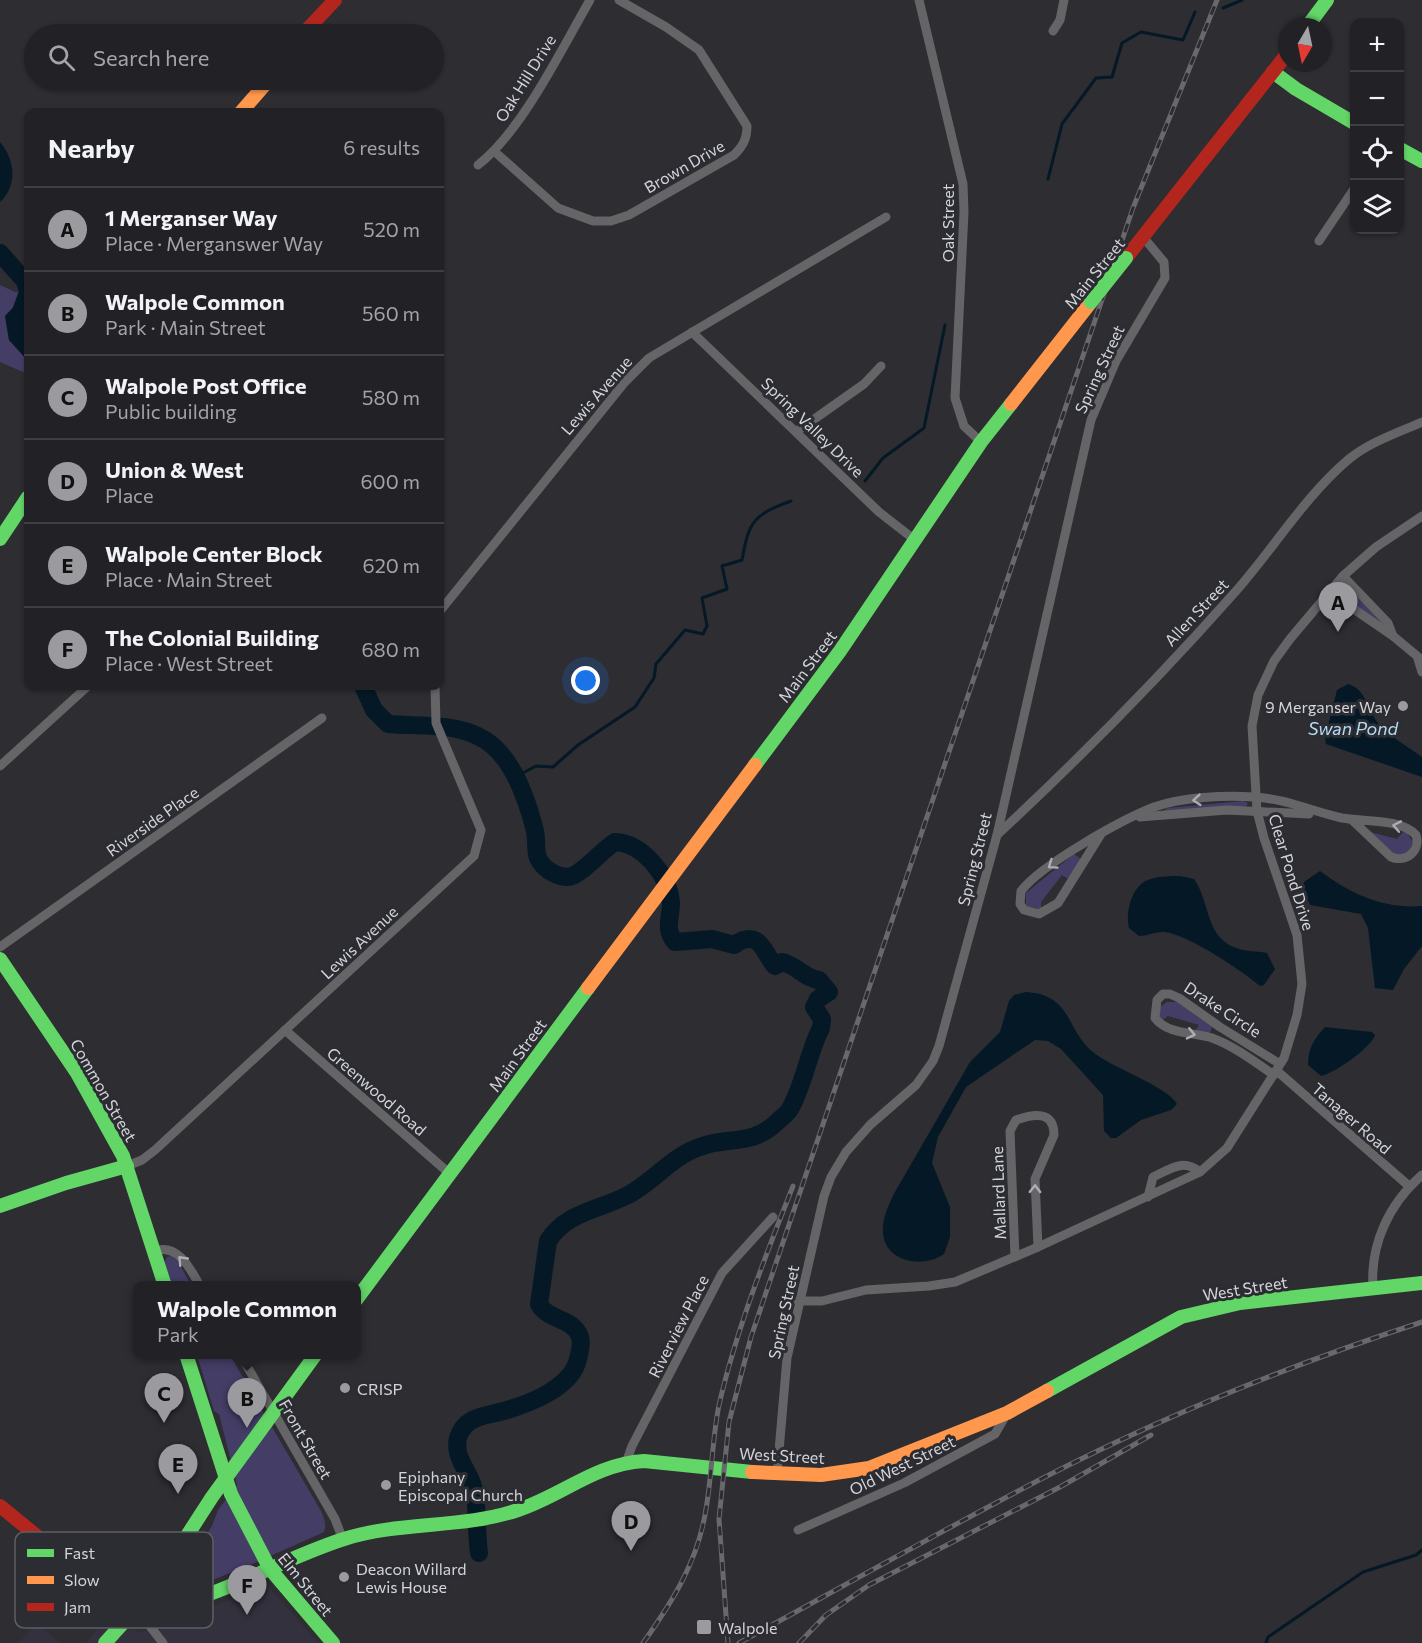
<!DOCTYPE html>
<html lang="en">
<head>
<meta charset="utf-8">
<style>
  body { margin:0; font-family:Commissioner,sans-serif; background:#2a2a2e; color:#f1f3f6 }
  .controls { position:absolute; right:18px; top:18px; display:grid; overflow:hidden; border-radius:12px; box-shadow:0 2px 4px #0004 }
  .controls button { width:54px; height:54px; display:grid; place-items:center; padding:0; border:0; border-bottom:2px solid #3f3f43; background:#222226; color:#f1f3f6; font:30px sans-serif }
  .compass { position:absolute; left:1278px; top:18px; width:54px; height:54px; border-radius:50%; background:#222226; box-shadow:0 2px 4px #0004; rotate:189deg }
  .you { position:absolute; left:586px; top:681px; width:21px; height:21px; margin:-15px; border:4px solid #fff; border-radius:50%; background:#1a73e8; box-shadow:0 0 0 9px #1a73e833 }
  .badge { display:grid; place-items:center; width:39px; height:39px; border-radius:50%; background:#9a9a9f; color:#111; font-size:20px; font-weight:700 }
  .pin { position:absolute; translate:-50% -50px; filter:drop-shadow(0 2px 3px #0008) }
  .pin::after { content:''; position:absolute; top:32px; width:21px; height:18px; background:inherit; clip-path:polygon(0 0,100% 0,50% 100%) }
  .popup { position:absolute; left:133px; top:1281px; width:228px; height:78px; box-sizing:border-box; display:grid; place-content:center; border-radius:12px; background:#222226; filter:drop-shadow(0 2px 4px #0005); font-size:20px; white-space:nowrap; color:#a2a4a7 }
  .popup b { font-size:22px; color:#f1f3f6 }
  .popup::after { content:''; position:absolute; left:50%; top:100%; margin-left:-12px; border:12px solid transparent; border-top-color:#222226 }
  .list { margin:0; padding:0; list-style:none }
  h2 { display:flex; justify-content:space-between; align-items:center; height:78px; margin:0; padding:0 24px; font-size:26px }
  h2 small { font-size:20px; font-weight:400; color:#a2a4a7 }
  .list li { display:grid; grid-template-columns:39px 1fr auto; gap:18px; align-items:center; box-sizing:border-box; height:84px; padding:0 24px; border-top:2px solid #3f3f43 }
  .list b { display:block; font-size:22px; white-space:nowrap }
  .list p { margin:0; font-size:20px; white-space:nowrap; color:#a2a4a7 }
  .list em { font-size:20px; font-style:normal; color:#a2a4a7 }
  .icon { flex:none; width:33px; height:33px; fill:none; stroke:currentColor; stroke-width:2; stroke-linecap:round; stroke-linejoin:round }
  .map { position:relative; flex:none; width:1422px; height:1643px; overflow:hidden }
  .search { position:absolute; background:#222226; box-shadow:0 2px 4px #0004; left:24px; top:24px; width:420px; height:66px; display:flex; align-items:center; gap:15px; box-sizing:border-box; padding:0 21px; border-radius:33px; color:#a2a4a7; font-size:22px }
  .panel { position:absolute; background:#222226; box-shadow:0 2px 4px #0004; left:24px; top:108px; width:420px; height:582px; border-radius:12px }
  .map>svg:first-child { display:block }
  .built { fill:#32313d }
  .green { fill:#443e67 }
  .water { fill:#041925 }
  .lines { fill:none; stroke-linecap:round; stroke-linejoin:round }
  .stream { stroke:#041925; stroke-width:3 }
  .river { stroke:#041925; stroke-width:18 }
  .street { stroke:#656466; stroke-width:9 }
  .fast { stroke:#63d668; stroke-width:14 }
  .slow { stroke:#ff974d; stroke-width:14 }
  .jam { stroke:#b3261e; stroke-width:14 }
  .rail-casing { stroke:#69686b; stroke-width:5 }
  .rail { stroke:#2c2c33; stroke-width:3; stroke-dasharray:9; stroke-linecap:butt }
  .fast-bridge { stroke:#63d668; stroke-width:14 }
  .oneway { stroke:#adadb1 }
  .poi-dot { fill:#9a9a9f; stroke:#2c2c33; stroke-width:2 }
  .labels { text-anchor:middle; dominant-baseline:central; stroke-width:6; stroke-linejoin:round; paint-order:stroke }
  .street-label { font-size:16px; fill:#d4d4d9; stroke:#2c2c33 }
  .poi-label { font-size:16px; fill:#d4d4d9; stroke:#2c2c33; text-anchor:start }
  .water-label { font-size:18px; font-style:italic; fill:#b5dcf5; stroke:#2c2c33 }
  .key { fill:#2c2c33; stroke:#5e5e65; stroke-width:1.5 }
  .key-label { font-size:16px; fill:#d4d4d9 }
</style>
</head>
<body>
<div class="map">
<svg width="1422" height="1643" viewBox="0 0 1422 1643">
  <rect width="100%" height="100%" fill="#2d2d32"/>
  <g class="built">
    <path d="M268,1586L318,1643H86L110,1613L140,1633Z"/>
    <path d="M37,1624L61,1643H18Z"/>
  </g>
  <g class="green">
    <path d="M0,285L15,292H28L5,316L9,340L28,361V372H23L0,362Z"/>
    <path d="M1342,587H1347L1383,624L1338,594Z"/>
    <path d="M1243,801L1248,803L1245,808L1163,812L1167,808Z"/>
    <path d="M1366,831L1397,839L1403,832L1407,833L1413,842L1410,850L1397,857Z"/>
    <path d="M1074,854L1081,859L1070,880L1062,875L1041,902V910L1026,906V893Z"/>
    <path d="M1167,1002H1177L1212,1027L1210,1033L1194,1032L1199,1025L1168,1016L1160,1022L1159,1008Z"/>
    <path d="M171,1256L177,1260L191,1285H172L164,1263L167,1257Z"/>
    <path d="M197,1355H230L321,1511C324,1519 327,1524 324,1532L250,1565L163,1600L212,1526L218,1510L237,1485L219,1414L214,1411Z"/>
  </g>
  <g class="water">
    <path d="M0,142C15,160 18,185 0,202Z"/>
    <path d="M28,292V361L9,340L5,316Z"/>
    <path d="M1348,684C1367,689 1368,712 1379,724C1391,737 1408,747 1422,757V777L1326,744L1325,738L1337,690Z"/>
    <path d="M1320,871C1351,894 1383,909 1422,906V946L1404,969L1393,990L1375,988L1368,928L1361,914L1310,905L1303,889L1304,882Z"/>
    <path d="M1180,876L1194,879C1212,905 1204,941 1243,950C1251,952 1259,951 1267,953L1275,969L1264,985L1260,986C1243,971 1183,931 1162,932C1155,932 1147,936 1139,936L1129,928C1125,912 1132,883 1151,879C1160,876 1171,876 1180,876Z"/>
    <path d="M1026,992C1073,995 1065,1030 1094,1053C1113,1068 1168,1087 1177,1104L1171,1110L1141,1120L1116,1138H1111L1104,1131L1103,1095L1061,1049L1048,1041L1035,1040L966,1087L938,1137L932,1163L950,1207V1237L944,1254C923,1269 884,1262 883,1232C882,1218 889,1204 895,1192L970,1062L1000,1032L1009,1001L1014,995Z"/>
    <path d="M1325,1027L1372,1032L1375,1035C1371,1048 1333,1074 1321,1076L1308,1065C1308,1048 1314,1039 1325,1027Z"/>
  </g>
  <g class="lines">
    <g class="stream">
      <path d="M1223,8L1242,0"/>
      <path d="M1048,179L1062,124L1096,78L1112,77L1122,43L1141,32L1183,40L1195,12"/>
      <path d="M865,481L883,458L924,428L945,325"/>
      <path d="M515,777L536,766L553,767L578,745L635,707L654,678L656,664L685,630L703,634L707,626L702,598L727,589L722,566L742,560C749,521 753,515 791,501"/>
      <path d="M1266,1643L1268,1637L1363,1572L1416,1555L1422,1550"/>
    </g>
    <g class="river">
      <path d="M0,253L25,281L28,292L17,323L28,340"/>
      <path d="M363,686L374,710L388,724C421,727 465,721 493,746C516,766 528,803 535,831C537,840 535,850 538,858C544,871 564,882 576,874C590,866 601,851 615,842C642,843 669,875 671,903C671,918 664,929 675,942L712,939L734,945C761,927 764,955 775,966L782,962C796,965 806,979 819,980L829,992L818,999L814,1007L822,1019L821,1028C808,1053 804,1085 790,1109C787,1114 781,1118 777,1122C750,1148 727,1135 697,1148C670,1158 651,1184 626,1196C598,1210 565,1213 548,1241L539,1304C548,1321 573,1317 580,1337C582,1344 580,1352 578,1359C572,1387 531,1403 507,1410C488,1416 465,1415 458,1438C453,1457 470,1472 474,1489C478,1509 476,1532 479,1553"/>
    </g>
    <g class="street">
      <path d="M919,0L963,184L964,212L955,398L964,426L981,442"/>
      <path d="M1053,31L1060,20L1064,0"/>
      <path d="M495,152L558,208L593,221H611L629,215L734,155C743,146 747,139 747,126L699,50L666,27L619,0"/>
      <path d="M478,165C522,131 561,50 590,0"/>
      <path d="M1319,241L1354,189"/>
      <path d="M692,332L879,512L915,540"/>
      <path d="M796,432L864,384L881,366"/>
      <path d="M1343,576L1388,623L1393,636"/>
      <path d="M1329,592L1393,636L1422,660"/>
      <path d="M440,611L625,382L649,358L886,217"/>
      <path d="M1418,659L1422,672"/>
      <path d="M0,766L88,686"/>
      <path d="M1140,817L1227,810L1309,814"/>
      <path d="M1101,834L1058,903L1039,914L1024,910L1020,904L1021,891C1042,864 1121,820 1154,807C1183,797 1224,795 1254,797C1283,798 1314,812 1342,818C1364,822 1400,818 1416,835C1421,851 1406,863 1391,857L1351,819"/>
      <path d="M997,835C1081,757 1161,676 1236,591C1274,548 1305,496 1349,459C1370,442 1397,433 1422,422"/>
      <path d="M0,947L322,718"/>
      <path d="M285,1030L450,1174"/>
      <path d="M1277,1071L1409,1186"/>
      <path d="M1274,1075C1255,1062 1234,1046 1212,1038C1194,1032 1168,1035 1155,1018L1157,1000L1163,994H1170L1179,998L1220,1027L1280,1064"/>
      <path d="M127,1166L142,1160L155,1150L474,856L481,830L436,723L435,686"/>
      <path d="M1148,1197L1153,1177C1171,1169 1183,1158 1200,1172"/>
      <path d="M154,1251C178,1243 190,1268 200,1286"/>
      <path d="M1015,1257L1010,1131L1016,1120C1033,1114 1054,1110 1054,1135L1035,1179L1038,1247"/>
      <path d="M1373,1288C1370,1244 1389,1204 1422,1175"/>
      <path d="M798,1301H822L866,1290L929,1286L955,1282L1038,1247L1200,1172L1227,1148L1284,1058L1297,1015L1302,984L1297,935L1264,838L1257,811L1252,726L1258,695L1274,661L1290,639L1343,576L1376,547L1422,516"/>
      <path d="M240,1354L335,1519L343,1540"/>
      <path d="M627,1460L632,1446L722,1273L773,1217"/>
      <path d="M777,1474L787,1358L824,1196L831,1177L846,1152L870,1125L916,1085L933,1061L939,1046L997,835L1091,420L1116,361L1165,278L1164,262L1143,237"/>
      <path d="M798,1530L904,1483L995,1434L1007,1413"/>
      <path d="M130,1612L149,1625L163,1643"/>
    </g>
    <g class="fast">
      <path d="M1307,27L1327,0"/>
      <path d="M1273,72L1296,89L1354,123"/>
      <path d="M1400,149L1422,161"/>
      <path d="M0,539L28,497"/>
      <path d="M755,765L840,651L981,442L1011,404"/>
      <path d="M0,959L77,1073L123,1156L165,1286"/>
      <path d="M0,1206L66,1183L127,1166"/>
      <path d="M356,1300L588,988"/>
      <path d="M186,1354L231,1494L270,1569L333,1643"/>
      <path d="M1047,1391L1181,1317L1240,1303L1422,1283"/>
      <path d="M130,1612C211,1606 269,1563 344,1539C401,1521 462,1529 518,1510C563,1495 595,1464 644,1461L752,1472"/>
      <path d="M105,1643L150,1593L212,1497L316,1354"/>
    </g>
    <g class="slow">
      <path d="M241,112L269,80"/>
      <path d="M1011,404L1091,302"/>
      <path d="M588,988L755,765"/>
      <path d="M752,1472L821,1475L869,1468L1007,1413L1047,1391"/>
    </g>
    <g class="jam">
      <path d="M303,34L335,0"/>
      <path d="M1126,258L1287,54"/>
      <path d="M0,1506L130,1612"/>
    </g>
    <g class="rail-casing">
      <g id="rail">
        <path d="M643,1643C673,1601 698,1561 706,1509C712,1475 712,1440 719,1405C736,1331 765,1257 793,1186"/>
        <path d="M728,1643L719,1519L729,1422L751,1337L1133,208L1217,0"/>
        <path d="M739,1643C840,1588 941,1531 1043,1478C1164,1416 1293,1364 1422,1322"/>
        <path d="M799,1643L826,1615L869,1585L1060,1487L1151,1435"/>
      </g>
    </g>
    <use href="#rail" class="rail"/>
    <path class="fast-bridge" d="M1091,302L1126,258"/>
  </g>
  <defs><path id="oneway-chevron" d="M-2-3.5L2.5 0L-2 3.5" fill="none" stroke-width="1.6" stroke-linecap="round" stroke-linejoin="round" transform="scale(1.5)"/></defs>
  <g class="oneway">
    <use href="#oneway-chevron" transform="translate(1197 800) rotate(175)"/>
    <use href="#oneway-chevron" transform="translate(1397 826) rotate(-169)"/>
    <use href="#oneway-chevron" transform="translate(1052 865) rotate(145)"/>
    <use href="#oneway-chevron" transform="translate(1191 1034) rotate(13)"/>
    <use href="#oneway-chevron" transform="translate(1035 1189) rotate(-89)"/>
    <use href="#oneway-chevron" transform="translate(182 1260) rotate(-134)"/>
  </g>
  <g class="poi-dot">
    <circle cx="1403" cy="706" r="6"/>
    <circle cx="345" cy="1388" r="6"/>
    <circle cx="386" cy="1485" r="6"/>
    <circle cx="344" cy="1577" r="6"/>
    <rect x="696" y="1619" width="16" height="16" rx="3"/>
  </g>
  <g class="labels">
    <g class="street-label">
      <text transform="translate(525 78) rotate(-58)">Oak Hill Drive</text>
      <text transform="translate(684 166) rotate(-30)">Brown Drive</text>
      <text transform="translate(947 223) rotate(-90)">Oak Street</text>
      <text transform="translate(1094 273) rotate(-51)">Main Street</text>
      <text transform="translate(1099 369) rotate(-65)">Spring Street</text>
      <text transform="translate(596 395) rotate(-49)">Lewis Avenue</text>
      <text transform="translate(813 427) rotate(44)">Spring Valley Drive</text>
      <text transform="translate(1196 612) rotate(-47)">Allen Street</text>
      <text transform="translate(807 666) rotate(-53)">Main Street</text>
      <text transform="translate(152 821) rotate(-35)">Riverside Place</text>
      <text transform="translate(974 859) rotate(-76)">Spring Street</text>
      <text transform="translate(1292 872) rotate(73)">Clear Pond Drive</text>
      <text transform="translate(359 942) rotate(-43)">Lewis Avenue</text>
      <text transform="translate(1223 1009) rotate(33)">Drake Circle</text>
      <text transform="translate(517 1055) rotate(-54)">Main Street</text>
      <text transform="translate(104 1090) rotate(60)">Common Street</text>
      <text transform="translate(377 1091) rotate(41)">Greenwood Road</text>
      <text transform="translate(1352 1118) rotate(41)">Tanager Road</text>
      <text transform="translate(998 1193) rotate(-92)">Mallard Lane</text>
      <text transform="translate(1245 1288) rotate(-9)">West Street</text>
      <text transform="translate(783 1312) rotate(-78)">Spring Street</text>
      <text transform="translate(678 1326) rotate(-63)">Riverview Place</text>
      <text transform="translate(306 1439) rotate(60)">Front Street</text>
      <text transform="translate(782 1455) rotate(3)">West Street</text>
      <text transform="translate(902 1465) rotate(-26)">Old West Street</text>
      <text transform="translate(306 1584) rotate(51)">Elm Street</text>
    </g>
    <g class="poi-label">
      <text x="1391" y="706" text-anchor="end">9 Merganser Way</text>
      <text x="357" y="1388">CRISP</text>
      <text x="398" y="1476">Epiphany<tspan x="398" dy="18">Episcopal Church</tspan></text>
      <text x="356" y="1568">Deacon Willard<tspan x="356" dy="18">Lewis House</tspan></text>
      <text x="718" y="1627">Walpole</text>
    </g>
    <g class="water-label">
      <text x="1353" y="728">Swan Pond</text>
    </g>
  </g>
  <rect x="15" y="1532" width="198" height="96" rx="9" class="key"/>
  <rect x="27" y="1549" width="27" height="8" fill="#63d668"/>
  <rect x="27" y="1576" width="27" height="8" fill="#ff974d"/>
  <rect x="27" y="1603" width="27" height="8" fill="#b3261e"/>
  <g class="key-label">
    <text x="64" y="1559">Fast</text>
    <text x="64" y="1586">Slow</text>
    <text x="64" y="1613">Jam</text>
  </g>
</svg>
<div class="controls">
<button>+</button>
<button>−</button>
<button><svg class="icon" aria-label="locate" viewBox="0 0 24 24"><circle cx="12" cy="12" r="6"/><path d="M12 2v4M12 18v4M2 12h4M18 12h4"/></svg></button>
<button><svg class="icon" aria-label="layers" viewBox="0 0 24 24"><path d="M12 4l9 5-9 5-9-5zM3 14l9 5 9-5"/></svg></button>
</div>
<svg class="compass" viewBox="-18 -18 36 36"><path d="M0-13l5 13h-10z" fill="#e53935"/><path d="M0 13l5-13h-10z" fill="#a2a4a7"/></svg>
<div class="you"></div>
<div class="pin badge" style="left:1338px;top:632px">A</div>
<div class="pin badge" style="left:247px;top:1428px">B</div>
<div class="popup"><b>Walpole Common</b>Park</div>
<div class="pin badge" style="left:164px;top:1423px">C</div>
<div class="pin badge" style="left:631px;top:1551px">D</div>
<div class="pin badge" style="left:178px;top:1494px">E</div>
<div class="pin badge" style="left:247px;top:1615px">F</div>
<div class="search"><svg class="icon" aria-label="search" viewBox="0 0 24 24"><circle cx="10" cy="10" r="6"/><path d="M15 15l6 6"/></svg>Search here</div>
<section class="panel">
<h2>Nearby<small>6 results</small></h2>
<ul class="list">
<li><span class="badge">A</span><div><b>1 Merganser Way</b><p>Place · Merganswer Way</p></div><em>520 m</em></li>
<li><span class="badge">B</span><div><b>Walpole Common</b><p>Park · Main Street</p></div><em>560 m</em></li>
<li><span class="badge">C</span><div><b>Walpole Post Office</b><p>Public building</p></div><em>580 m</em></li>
<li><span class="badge">D</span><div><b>Union &amp; West</b><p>Place</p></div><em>600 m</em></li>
<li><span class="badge">E</span><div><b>Walpole Center Block</b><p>Place · Main Street</p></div><em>620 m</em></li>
<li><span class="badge">F</span><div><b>The Colonial Building</b><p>Place · West Street</p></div><em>680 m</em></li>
</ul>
</section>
</div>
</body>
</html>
